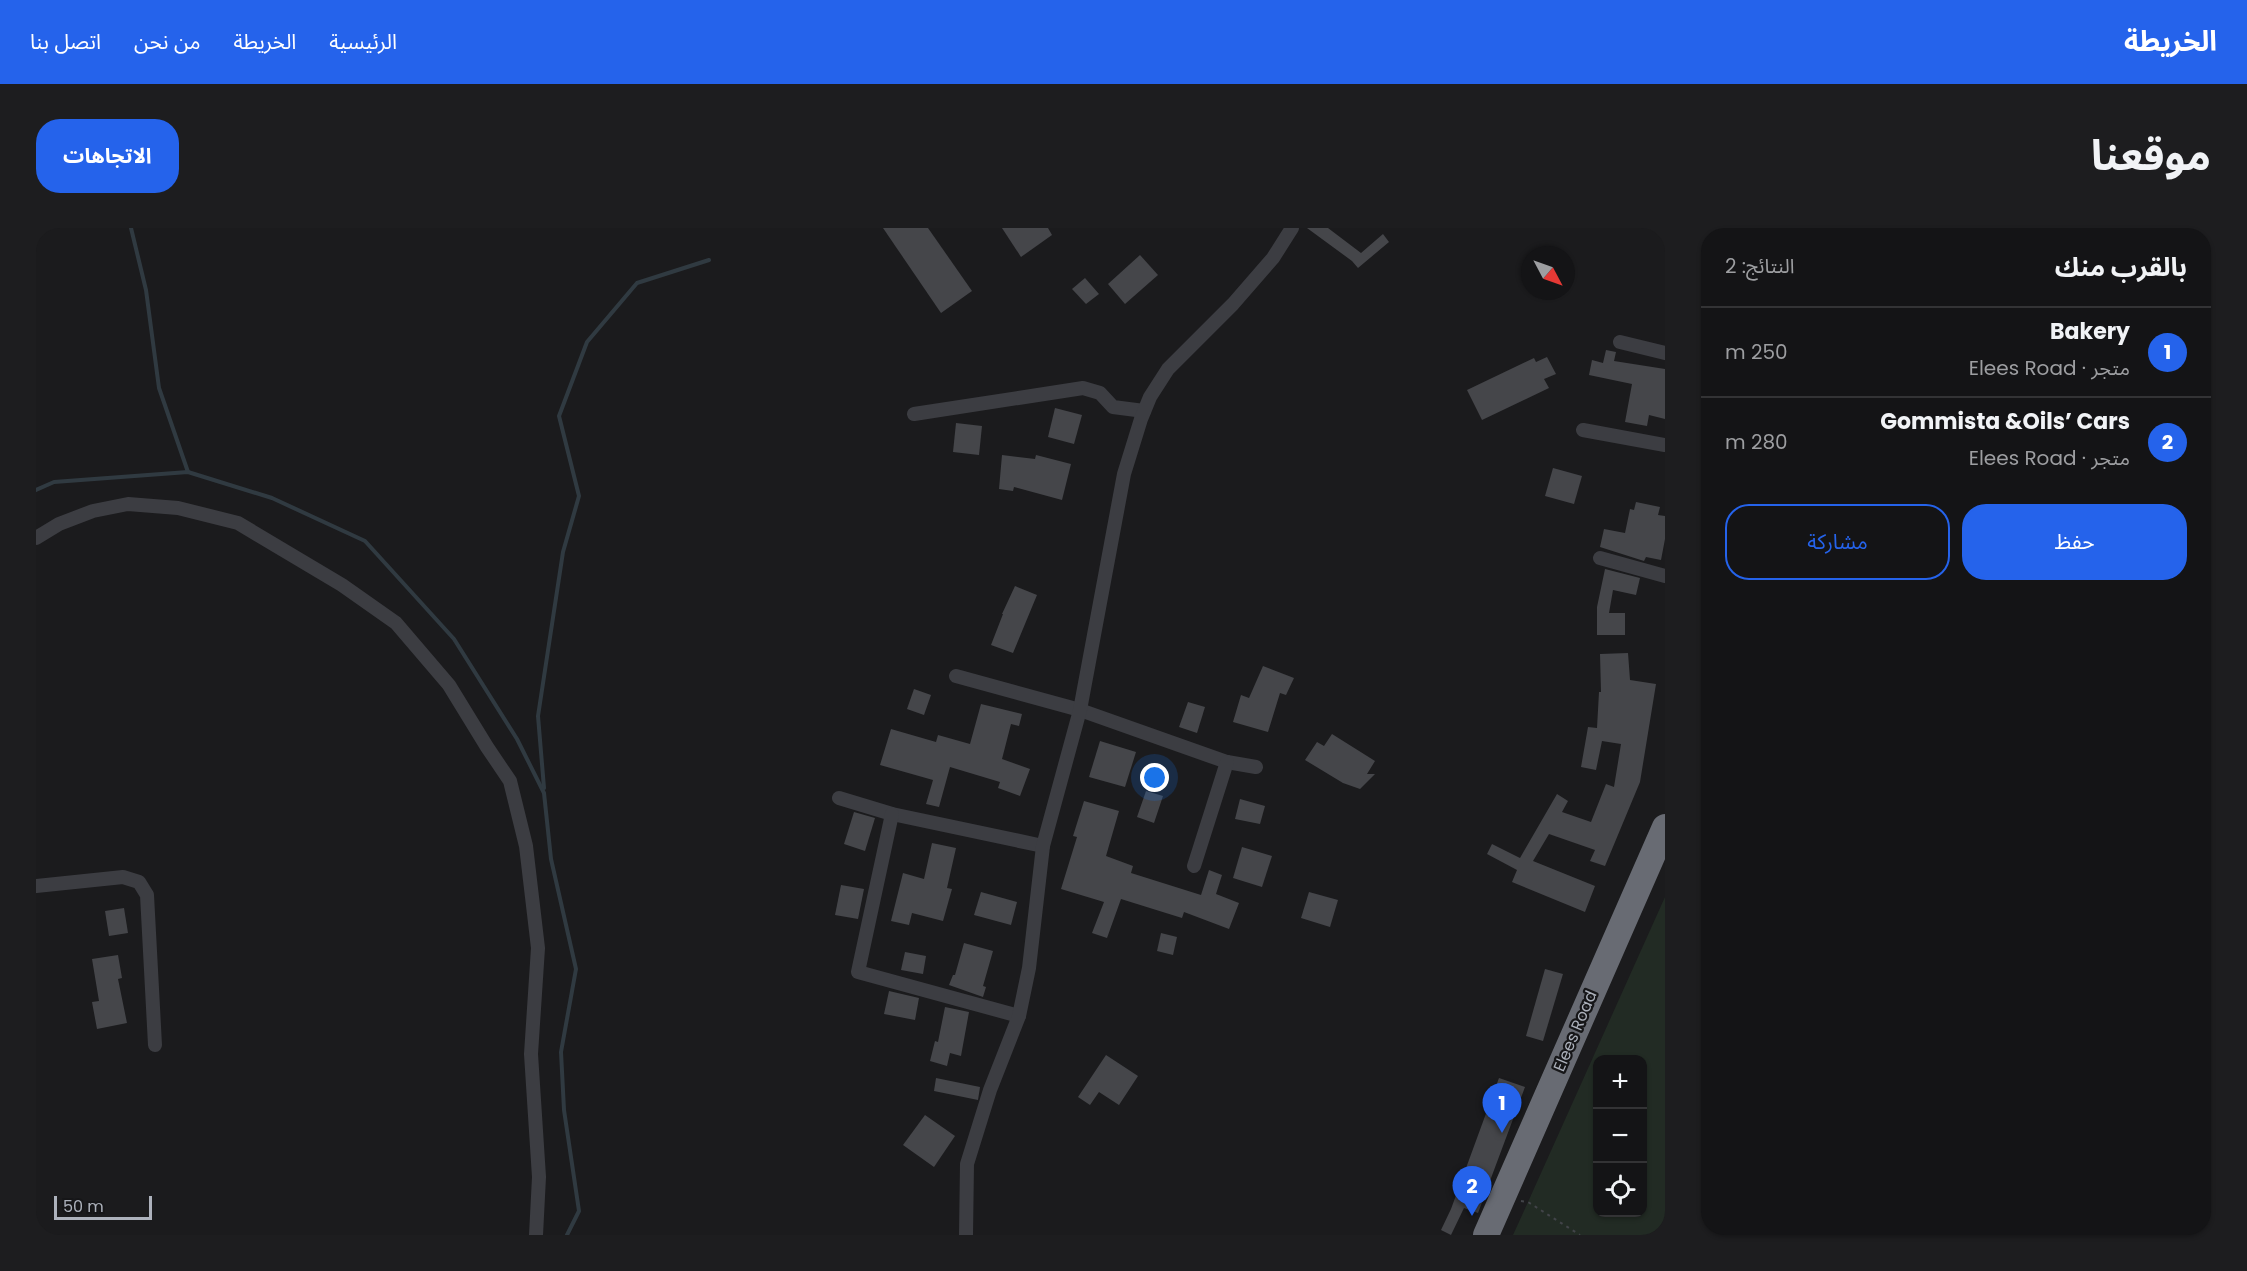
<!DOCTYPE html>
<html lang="ar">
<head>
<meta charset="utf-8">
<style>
  body { margin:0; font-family:Poppins,"Noto Sans Arabic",sans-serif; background:#1d1d1f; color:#f1f3f6; direction:rtl }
  .controls { position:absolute; right:18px; bottom:18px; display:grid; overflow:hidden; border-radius:12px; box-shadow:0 2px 4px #0004 }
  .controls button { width:54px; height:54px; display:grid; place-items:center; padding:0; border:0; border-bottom:2px solid #333335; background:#141416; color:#f1f3f6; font:30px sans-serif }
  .compass { position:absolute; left:1485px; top:18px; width:54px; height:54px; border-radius:50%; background:#141416; box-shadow:0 2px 4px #0004; rotate:131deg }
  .scale { position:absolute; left:18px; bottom:15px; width:98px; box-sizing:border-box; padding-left:6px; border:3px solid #adb2bc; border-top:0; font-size:16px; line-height:21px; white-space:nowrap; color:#adb2bc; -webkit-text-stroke:4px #161618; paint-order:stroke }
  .you { position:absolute; left:1119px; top:550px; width:21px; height:21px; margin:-15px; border:4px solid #fff; border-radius:50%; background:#1a73e8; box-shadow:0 0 0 9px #1a73e833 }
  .badge { display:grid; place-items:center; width:39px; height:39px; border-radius:50%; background:#2563eb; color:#fff; font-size:20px; font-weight:700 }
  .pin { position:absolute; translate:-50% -50px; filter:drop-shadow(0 2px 3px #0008) }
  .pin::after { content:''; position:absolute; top:32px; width:21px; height:18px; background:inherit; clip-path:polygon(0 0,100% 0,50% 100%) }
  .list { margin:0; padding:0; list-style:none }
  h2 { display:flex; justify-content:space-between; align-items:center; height:78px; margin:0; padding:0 24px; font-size:26px }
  h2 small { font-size:20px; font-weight:400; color:#9d9ea1 }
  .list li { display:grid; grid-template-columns:39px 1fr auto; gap:18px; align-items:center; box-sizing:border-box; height:90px; padding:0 24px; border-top:2px solid #333335 }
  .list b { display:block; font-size:22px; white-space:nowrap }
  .list p { margin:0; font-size:20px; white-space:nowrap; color:#9d9ea1 }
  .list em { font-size:20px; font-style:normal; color:#9d9ea1 }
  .actions { display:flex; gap:12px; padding:18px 24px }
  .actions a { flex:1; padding:14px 0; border:2px solid #2563eb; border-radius:24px; text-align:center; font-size:21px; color:#2563eb }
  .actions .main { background:#2563eb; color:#fff }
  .icon { flex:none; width:33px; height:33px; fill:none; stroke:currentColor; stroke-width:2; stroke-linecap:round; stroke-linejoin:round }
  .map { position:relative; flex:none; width:1629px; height:1007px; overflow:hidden; direction:ltr; border-radius:24px }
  header { display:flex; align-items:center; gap:36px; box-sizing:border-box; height:84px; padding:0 30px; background:#2563eb; color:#fff }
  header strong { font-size:28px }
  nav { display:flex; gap:33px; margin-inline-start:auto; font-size:21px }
  .intro { display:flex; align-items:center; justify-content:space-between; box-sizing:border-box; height:144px; padding:0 36px }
  h1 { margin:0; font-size:42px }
  .button { padding:15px 27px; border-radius:24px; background:#2563eb; color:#fff; font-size:21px; font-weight:700 }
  main { display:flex; gap:36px; padding:0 36px }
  aside { flex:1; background:#141416; border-radius:24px; box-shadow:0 2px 4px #0004 }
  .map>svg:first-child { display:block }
  .green { fill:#222b24; fill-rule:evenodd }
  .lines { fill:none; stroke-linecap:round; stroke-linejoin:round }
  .stream { stroke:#303a41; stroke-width:4 }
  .building { fill:#45464a }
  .path { stroke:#424449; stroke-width:2; stroke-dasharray:3 4.5; stroke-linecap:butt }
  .street { stroke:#3c3d42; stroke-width:14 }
  .highway { stroke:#686b73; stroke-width:26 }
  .labels { text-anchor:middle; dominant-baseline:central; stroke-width:4.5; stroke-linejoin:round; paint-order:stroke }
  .street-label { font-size:16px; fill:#adb2bc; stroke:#161618 }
</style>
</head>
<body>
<header>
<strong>الخريطة</strong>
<nav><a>الرئيسية</a><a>الخريطة</a><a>من نحن</a><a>اتصل بنا</a></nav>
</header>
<div class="intro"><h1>موقعنا</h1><a class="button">الاتجاهات</a></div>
<main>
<aside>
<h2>بالقرب منك<small>النتائج: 2</small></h2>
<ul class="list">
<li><span class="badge">1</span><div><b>Bakery</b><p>متجر · Elees Road</p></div><em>250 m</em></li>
<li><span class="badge">2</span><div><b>Gommista &amp;Oils’ Cars</b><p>متجر · Elees Road</p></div><em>280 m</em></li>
</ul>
<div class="actions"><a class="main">حفظ</a><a>مشاركة</a></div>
</aside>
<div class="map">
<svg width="1629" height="1007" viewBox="0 0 1629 1007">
  <rect width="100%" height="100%" fill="#1b1b1d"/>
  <path class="green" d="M1629,669V1007H1477L1492,974ZM1562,832H1606V984H1562Z"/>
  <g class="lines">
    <g class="stream">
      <path d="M95,0L110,62L123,160L152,244"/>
      <path d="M0,262L18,254L152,244L236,270L329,313L418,411L481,511L508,565L515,631L540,741L525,824L528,882L543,983L531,1007"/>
      <path d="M508,560L502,488L527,324L543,268L523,188L551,114L601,55L673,32"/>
    </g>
  </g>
  <g class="building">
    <path d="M847,0H892L936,63L905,85Z"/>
    <path d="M966,0H1012L1016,7L985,29Z"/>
    <path d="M1271,0H1292L1325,25L1347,6L1353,14L1322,40L1316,33Z"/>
    <path d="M1104,27L1122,47L1089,76L1072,56Z"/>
    <path d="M1049,50L1063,66L1050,76L1036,61Z"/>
    <path d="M1570,122L1580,124L1578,133L1629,141V191L1613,187L1611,198L1589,194L1596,156L1553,147L1556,132L1567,135Z"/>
    <path d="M1511,129L1520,146L1508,151L1513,160L1446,192L1431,162L1498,130L1500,134Z"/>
    <path d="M1019,180L1046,187L1038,216L1012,209Z"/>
    <path d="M920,195L946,198L943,227L917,224Z"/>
    <path d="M966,227L999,231L1000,227L1035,236L1026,272L978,259L977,263L963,261Z"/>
    <path d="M1517,240L1546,248L1538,276L1509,268Z"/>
    <path d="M1600,274L1624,279L1622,287L1629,288V311L1625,332L1610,329L1608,333L1564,319L1568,301L1589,305L1594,281L1598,282Z"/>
    <path d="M1569,341L1604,350L1600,367L1577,362L1573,385H1589V407H1561V379Z"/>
    <path d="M979,358L1001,367L977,425L955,417L967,386H966Z"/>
    <path d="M1592,425L1594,452L1620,456L1604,554L1569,638L1554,633L1559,622L1513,606L1497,633L1559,658L1549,684L1476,654L1481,642L1451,626L1456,616L1484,630L1521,566L1532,573L1526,584L1555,594L1570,556L1578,559L1585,516L1566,513L1560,542L1545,539L1552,499L1561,500L1563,464H1565L1564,426Z"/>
    <path d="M1227,438L1258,450L1250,467L1244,465L1232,504L1197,494L1205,467L1213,470Z"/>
    <path d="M878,461L895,467L888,487L871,481Z"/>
    <path d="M1152,474L1169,479L1161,505L1143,499Z"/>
    <path d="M945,476L986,486L983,498L975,496L966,531L994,541L984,568L962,560L964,554L914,539L903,579L890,576L897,552L844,537L855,501L900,514L902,507L934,516Z"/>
    <path d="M1296,506L1339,533L1331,546H1339L1324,561L1307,555L1269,532L1281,514L1288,518Z"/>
    <path d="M1064,513L1100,524L1089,559L1053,549Z"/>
    <path d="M1110,563L1127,568L1118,595L1101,589Z"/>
    <path d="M1204,571L1229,578L1224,596L1199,591Z"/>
    <path d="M1048,573L1083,583L1070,628L1097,638L1095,645L1165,667L1173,642L1186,647L1180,666L1203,675L1193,701L1148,684L1146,690L1085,671L1071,710L1056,705L1068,674L1025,661L1041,609L1037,608Z"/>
    <path d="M818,584L839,590L829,623L808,616Z"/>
    <path d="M896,615L920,620L911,660L916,661L907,693L876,685L873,697L855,693L867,645L888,651Z"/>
    <path d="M1206,619L1236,628L1226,659L1197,650Z"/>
    <path d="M805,657L828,661L822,691L799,687Z"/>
    <path d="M945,664L981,674L975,697L938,687Z"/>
    <path d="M1273,664L1302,672L1294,699L1265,690Z"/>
    <path d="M88,680L92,705L73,708L69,683Z"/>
    <path d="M1125,705L1141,709L1137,727L1121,723Z"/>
    <path d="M928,715L957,723L947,758L950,759L947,769L913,757L917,747H919Z"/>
    <path d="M869,724L890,728L887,746L865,742Z"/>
    <path d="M82,727L86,750L82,751L91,795L61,801L56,774L63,773L56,731Z"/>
    <path d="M1509,741L1527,746L1507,813L1490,808Z"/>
    <path d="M853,763L883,770L879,792L848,786Z"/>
    <path d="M909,779L933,784L925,828L914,825L911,838L894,833L899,813L902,814Z"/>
    <path d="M1070,827L1102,848L1083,877L1063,864L1054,877L1042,869Z"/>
    <path d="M900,850L944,859L942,872L898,863Z"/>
    <path d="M1463,850L1489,859L1442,985L1428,980L1415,1007L1405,1002L1415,981Z"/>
    <path d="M889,887L919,908L898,939L867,917Z"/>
  </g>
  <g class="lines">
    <path class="path" d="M1485,973L1492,974L1544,1007"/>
    <g class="street">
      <path d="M1584,114L1629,125"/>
      <path d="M878,186L1047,160L1064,165L1077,179L1108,183"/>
      <path d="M1547,202L1629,217"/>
      <path d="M0,310L23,296L57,283L92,276L142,280L202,295L306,357L360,395L413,457L451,519L474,553L490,618L502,720L495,826L503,949L500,1007"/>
      <path d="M1564,330L1629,348"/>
      <path d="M920,448L1044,482L1191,534L1220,539"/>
      <path d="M803,570L856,586L1007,618"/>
      <path d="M856,586L822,744L983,788"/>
      <path d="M1158,638L1191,534"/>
      <path d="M0,658L87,649L103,654L111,667L119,817"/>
      <path d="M930,1007L931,936L954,862L983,788L993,740L1007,618L1044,482L1088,246L1105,191L1114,169L1132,141L1197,76L1237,30L1256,0"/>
    </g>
    <path class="highway" d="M1450,1007L1629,599"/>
  </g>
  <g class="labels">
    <g class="street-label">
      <text transform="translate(1539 803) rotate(-67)">Elees Road</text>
    </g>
  </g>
</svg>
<div class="controls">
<button>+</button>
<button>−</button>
<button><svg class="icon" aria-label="locate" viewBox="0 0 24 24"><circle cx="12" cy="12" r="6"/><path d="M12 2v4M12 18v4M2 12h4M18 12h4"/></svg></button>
</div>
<svg class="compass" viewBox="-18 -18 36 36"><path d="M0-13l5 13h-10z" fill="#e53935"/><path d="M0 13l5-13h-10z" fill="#9d9ea1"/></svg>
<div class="scale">50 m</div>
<div class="you"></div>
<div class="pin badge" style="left:1466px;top:905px">1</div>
<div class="pin badge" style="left:1436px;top:988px">2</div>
</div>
</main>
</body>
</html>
